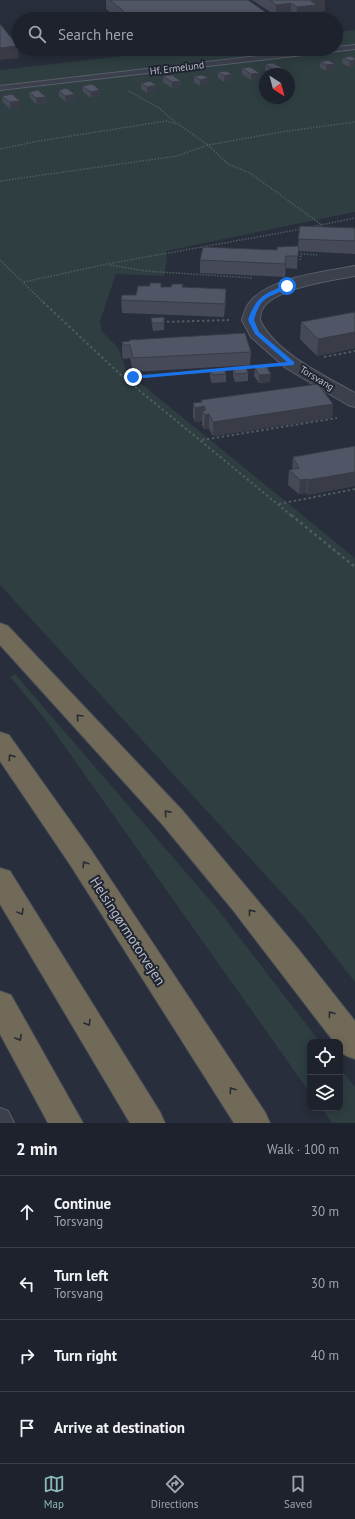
<!DOCTYPE html>
<html lang="en">
<head>
<meta charset="utf-8">
<style>
  body { margin:0; font-family:"PT Sans",sans-serif; background:#262a34; color:#f1f3f6 }
  .controls { position:absolute; right:12px; bottom:12px; display:grid; overflow:hidden; border-radius:8px; box-shadow:0 2px 10px #0003 }
  .controls button { width:36px; height:36px; display:grid; place-items:center; padding:0; border:0; border-bottom:1px solid #3c3f48; background:#1e222c; color:#f1f3f6; font:20px sans-serif }
  .compass { position:absolute; left:259px; top:68px; width:36px; height:36px; border-radius:50%; background:#1e222c; box-shadow:0 2px 10px #0003; rotate:144deg }
  .stop { position:absolute; width:12px; height:12px; margin:-9px; border:3px solid #1a73e8; border-radius:50%; background:#fff }
  .stop.end { background:#1a73e8; border-color:#fff; box-shadow:0 1px 4px #0008 }
  .list { margin:0; padding:0; list-style:none }
  h2 { display:flex; justify-content:space-between; align-items:center; height:52px; margin:0; padding:0 16px; font-size:17px }
  h2 small { font-size:13px; font-weight:400; color:#a1a4a9 }
  .list li { display:grid; grid-template-columns:26px 1fr auto; gap:12px; align-items:center; box-sizing:border-box; height:72px; padding:0 16px; border-top:1px solid #3c3f48 }
  .list b { display:block; font-size:15px; white-space:nowrap }
  .list p { margin:0; font-size:13px; white-space:nowrap; color:#a1a4a9 }
  .list em { font-size:13px; font-style:normal; color:#a1a4a9 }
  .icon { flex:none; width:22px; height:22px; fill:none; stroke:currentColor; stroke-width:2; stroke-linecap:round; stroke-linejoin:round }
  .map { position:relative; flex:none; width:355px; height:1123px; overflow:hidden }
  .search { position:absolute; background:#1e222c; box-shadow:0 2px 10px #0003; left:12px; right:12px; top:12px; height:44px; display:flex; align-items:center; gap:10px; box-sizing:border-box; padding:0 14px; border-radius:22px; color:#a1a4a9; font-size:15px }
  .sheet { height:340px; background:#1e222c }
  nav { display:flex; justify-content:space-around; align-items:center; box-sizing:border-box; height:56px; border-top:1px solid #3c3f48; background:#1e222c; font-size:11px; color:#a1a4a9 }
  nav a { display:grid; justify-items:center; gap:2px }
  nav .on { color:#8bbbb9 }
  .map>svg:first-child { display:block }
  .green { fill:#2e3e41; fill-rule:evenodd }
  .lines { fill:none; stroke-linecap:round; stroke-linejoin:round }
  .lane-casing { stroke:#595e6a; stroke-width:2 }
  .street-casing { stroke:#595e6a; stroke-width:2 }
  .highway-casing { stroke:#464b57; stroke-width:2 }
  .path-far2 { stroke:#4e5c60; stroke-width:1.5; stroke-dasharray:1.5 1.5; stroke-linecap:butt }
  .path-far1 { stroke:#4e5c60; stroke-width:2; stroke-dasharray:2.5 2.5; stroke-linecap:butt }
  .path { stroke:#4e5c60; stroke-width:2.5; stroke-dasharray:3 3; stroke-linecap:butt }
  .lane { fill:#3b404c; fill-rule:evenodd }
  .street { fill:#3b404c; fill-rule:evenodd }
  .highway { fill:#716a59; fill-rule:evenodd }
  .wall { fill:#464a58 }
  .shaded-wall { fill:#393c47 }
  .building { fill:#515666; stroke:#393c47 }
  .oneway { stroke:#282c35 }
  .route { fill:#1a73e8 }
  .labels { text-anchor:middle; dominant-baseline:central; stroke-width:4; stroke-linejoin:round; paint-order:stroke }
  .far-street-label { font-size:10px; fill:#b7bbc7; stroke:#202531 }
  .near-street-label { font-size:14px; fill:#b7bbc7; stroke:#202531 }
</style>
</head>
<body>
<div class="map">
<svg width="355" height="1123" viewBox="0 0 355 1123">
  <rect width="100%" height="100%" fill="#282e3b"/>
  <g class="green">
    <path d="M355,30V44L336,47V32Z"/>
    <path d="M355,48V212L166,251L167,258L164,276L116,274L100,321L102,332L118,348L127,372L355,558V982L303,916L0,585V91ZM265,74H289V98H265Z"/>
    <path d="M185,49H315L0,86V70Z"/>
    <path d="M15,674L215,906L320,1042H310V1093L46,720L10,677Z"/>
    <path d="M340,1068L355,1087V1123H332L321,1108H340Z"/>
  </g>
  <g class="lines">
    <g class="lane-casing">
      <g id="lane">
        <path d="M355,45V49L0,90V86L319,49H336V47Z"/>
        <path d="M0,1108L8,1111L14,1123H0Z"/>
      </g>
    </g>
    <g class="street-casing">
      <path id="street" d="M355,266V276C333,280 275,288 263,308C261,311 260,316 260,320C274,352 325,376 355,393V407L348,405L286,368L251,337L242,320C244,314 245,308 249,303C269,277 325,272 355,266Z"/>
    </g>
    <g class="highway-casing">
      <g id="highway">
        <path d="M0,623L8,626L182,810L299,950L355,1021V1059C344,1055 340,1055 340,1042H334L232,909L162,824L0,645Z"/>
        <path d="M0,732L9,735L91,850L265,1112L270,1123H234L71,866L0,761Z"/>
        <path d="M0,868L10,871L160,1112L165,1123H130L0,904Z"/>
        <path d="M0,991L11,995L83,1123H48L0,1034Z"/>
      </g>
    </g>
    <g class="path-far2">
      <path d="M129,91L159,108L176,123"/>
      <path d="M0,149L39,141L166,121L178,124L208,145L228,164L250,173L322,225"/>
      <path d="M0,181L177,156L208,145L281,132L355,122"/>
      <path d="M311,227L355,218"/>
      <path d="M0,260L44,303"/>
      <path d="M300,260L301,254L318,255"/>
      <path d="M110,265L145,271L253,278"/>
      <path d="M24,282L107,264L302,229"/>
    </g>
    <g class="path-far1">
      <path d="M43,302L123,377L292,516"/>
      <path d="M162,322L229,320"/>
      <path d="M324,357L355,351"/>
      <path d="M243,368L260,366"/>
      <path d="M221,370L236,368"/>
      <path d="M123,377L212,371"/>
      <path d="M202,440L337,418"/>
      <path d="M279,504L355,489"/>
    </g>
    <path class="path" d="M291,515L355,567"/>
    <use href="#lane" class="lane"/>
    <use href="#street" class="street"/>
    <use href="#highway" class="highway"/>
  </g>
  <g class="wall">
    <path d="M106,0H248L274,18V19H118L106,9Z"/>
    <path d="M252,0H325V11L316,12V17L296,19L291,15L276,16Z"/>
    <path d="M343,58H355V66L349,67L342,63Z"/>
    <path d="M320,62L335,64L334,70L326,71L320,68Z"/>
    <path d="M265,64L283,74H272L265,70Z"/>
    <path d="M242,68L260,79L251,80L242,74Z"/>
    <path d="M218,72L232,74V80L224,82L218,78Z"/>
    <path d="M163,76L181,81V87L172,88L163,82Z"/>
    <path d="M194,76L209,84L200,86L194,82Z"/>
    <path d="M141,83L156,85V91L147,93L141,89Z"/>
    <path d="M82,86L100,90V96L91,98L83,92Z"/>
    <path d="M59,90L75,100L66,102L61,98L59,96Z"/>
    <path d="M29,92L46,103L36,104L30,98Z"/>
    <path d="M2,96L20,107L10,109L3,102Z"/>
    <path d="M300,226L355,228V254L298,251L297,269L286,268L285,277L200,273V260L277,250L298,246Z"/>
    <path d="M161,283V287H183L226,302L224,317L122,313L121,300L136,295L150,286Z"/>
    <path d="M355,312V348L317,356L300,339L301,322Z"/>
    <path d="M151,318L164,323V330L153,331L152,325Z"/>
    <path d="M122,342L251,352L250,365L133,372L130,358L123,359L122,355Z"/>
    <path d="M233,368L248,373V381L235,382L233,376Z"/>
    <path d="M255,368L270,382L259,383L254,376Z"/>
    <path d="M210,370L226,374V382L212,383L210,378Z"/>
    <path d="M201,400L333,404L332,418L213,436L209,429H204L202,425V421L195,422L193,417V403L201,402Z"/>
    <path d="M355,446V486L307,495L306,493L299,494L288,485L289,470H292L293,457Z"/>
  </g>
  <g class="shaded-wall">
    <path d="M319,0H325V11L316,12V17L296,19L297,7L311,1Z"/>
    <path d="M291,3V15L276,16V5Z"/>
    <path d="M18,46L19,58L0,60V48Z"/>
    <path d="M355,60V66L349,67L350,61Z"/>
    <path d="M335,64L334,70L326,71V65Z"/>
    <path d="M283,68V74H274V70Z"/>
    <path d="M260,73V79L251,80V74Z"/>
    <path d="M232,74V80L224,82V76Z"/>
    <path d="M209,78V84L200,86V80Z"/>
    <path d="M181,81V87L172,88V82Z"/>
    <path d="M156,85V91L147,93V87Z"/>
    <path d="M100,90V96L91,98V92Z"/>
    <path d="M75,94V100L66,102L65,96Z"/>
    <path d="M46,97V103L36,104V98Z"/>
    <path d="M20,101V107L10,109V102Z"/>
    <path d="M286,256V268L285,277V264Z"/>
    <path d="M226,289V302L224,317L225,304Z"/>
    <path d="M355,332V348L317,356L318,339Z"/>
    <path d="M271,374L270,382L259,383V375Z"/>
    <path d="M333,404L332,418L213,436V422Z"/>
    <path d="M204,406V415L202,411V421L195,422V408Z"/>
    <path d="M209,414V429H204L205,415Z"/>
    <path d="M355,472V486L307,495L308,480Z"/>
    <path d="M307,479L306,493L299,494L300,480Z"/>
  </g>
  <g class="building">
    <path d="M110,0H248L274,18L264,19H133Z"/>
    <path d="M270,0H319L311,1L317,5L297,7L291,3L276,5Z"/>
    <path d="M0,24L18,46L0,48Z"/>
    <path d="M351,56L355,58V60L350,61L343,58Z"/>
    <path d="M328,60L335,64L326,65L320,62Z"/>
    <path d="M273,63L283,68L274,70L265,64Z"/>
    <path d="M250,67L260,73L251,74L242,68Z"/>
    <path d="M226,71L232,74L224,76L218,72Z"/>
    <path d="M172,75L181,81L172,82L163,76Z"/>
    <path d="M202,75L209,78L200,80L194,76Z"/>
    <path d="M150,81L156,85L147,87L141,83Z"/>
    <path d="M92,84L100,90L91,92L82,86Z"/>
    <path d="M66,88L75,94L65,96L60,92H61L59,90Z"/>
    <path d="M38,90L46,97L36,98L29,92Z"/>
    <path d="M12,94L20,101L10,102L2,96Z"/>
    <path d="M300,226L355,228V241L298,239Z"/>
    <path d="M299,246L298,256H286L285,264L200,260L203,247L277,250V247Z"/>
    <path d="M150,283H161V287H171L172,284H183L182,287L226,289L225,304L121,300L122,295H136L138,286H150Z"/>
    <path d="M355,312V332L318,339L301,322Z"/>
    <path d="M164,317V323H152L151,318Z"/>
    <path d="M245,333L251,352L133,358L130,345H123L122,342L130,341L129,340Z"/>
    <path d="M266,366L271,374L259,375L255,368Z"/>
    <path d="M246,367L248,373L235,374L233,368Z"/>
    <path d="M224,369L226,374L212,375L210,370Z"/>
    <path d="M318,384L333,404L213,422L209,414L205,415L202,411L206,410L204,406L195,408L193,403L202,402L201,400Z"/>
    <path d="M355,446V472L308,480L307,479L300,480L289,470L299,468L293,457Z"/>
  </g>
  <defs><path id="oneway-chevron" d="M-2-3.5L2.5 0L-2 3.5" fill="none" stroke-width="1.6" stroke-linecap="round" stroke-linejoin="round"/></defs>
  <g class="oneway">
    <use href="#oneway-chevron" transform="translate(79 717) rotate(-133)"/>
    <use href="#oneway-chevron" transform="translate(11 757) rotate(-125)"/>
    <use href="#oneway-chevron" transform="translate(167 813) rotate(-132)"/>
    <use href="#oneway-chevron" transform="translate(85 864) rotate(-123)"/>
    <use href="#oneway-chevron" transform="translate(21 912) rotate(59)"/>
    <use href="#oneway-chevron" transform="translate(251 912) rotate(-129)"/>
    <use href="#oneway-chevron" transform="translate(331 1014) rotate(-127)"/>
    <use href="#oneway-chevron" transform="translate(88 1023) rotate(59)"/>
    <use href="#oneway-chevron" transform="translate(19 1038) rotate(61)"/>
    <use href="#oneway-chevron" transform="translate(232 1090) rotate(-123)"/>
  </g>
  <path class="route" d="M285,285L289,286C270,300 262,292 254,320L259,332L294,362V365L133,379L131,377L133,376L287,362L255,334L248,320C256,297 264,294 285,285Z"/>
  <g class="labels">
    <g class="far-street-label">
      <text transform="translate(177 68) rotate(-7)">Hf. Ermelund</text>
      <text transform="translate(317 378) rotate(31)">Torsvang</text>
    </g>
    <g class="near-street-label">
      <text transform="translate(128 931) rotate(57)">Helsingørmotorvejen</text>
    </g>
  </g>
</svg>
<div class="controls">
<button><svg class="icon" aria-label="locate" viewBox="0 0 24 24"><circle cx="12" cy="12" r="6"/><path d="M12 2v4M12 18v4M2 12h4M18 12h4"/></svg></button>
<button><svg class="icon" aria-label="layers" viewBox="0 0 24 24"><path d="M12 4l9 5-9 5-9-5zM3 14l9 5 9-5"/></svg></button>
</div>
<svg class="compass" viewBox="-18 -18 36 36"><path d="M0-13l5 13h-10z" fill="#e53935"/><path d="M0 13l5-13h-10z" fill="#a1a4a9"/></svg>
<div class="stop" style="left:287px;top:286px"></div>
<div class="stop end" style="left:133px;top:377px"></div>
<div class="search"><svg class="icon" aria-label="search" viewBox="0 0 24 24"><circle cx="10" cy="10" r="6"/><path d="M15 15l6 6"/></svg>Search here</div>
</div>
<section class="sheet">
<h2>2 min<small>Walk · 100 m</small></h2>
<ul class="list">
<li><svg class="icon" aria-label="ahead" viewBox="0 0 24 24"><path d="M12 20V5M6 11l6-6 6 6"/></svg><div><b>Continue</b><p>Torsvang</p></div><em>30 m</em></li>
<li><svg class="icon" aria-label="left" viewBox="0 0 24 24"><path d="M17 20v-9H6M10 6l-5 5 5 5"/></svg><div><b>Turn left</b><p>Torsvang</p></div><em>30 m</em></li>
<li><svg class="icon" aria-label="right" viewBox="0 0 24 24"><path d="M7 20v-9h11M14 6l5 5-5 5"/></svg><div><b>Turn right</b></div><em>40 m</em></li>
<li><svg class="icon" aria-label="arrive" viewBox="0 0 24 24"><path d="M6 21V4h12l-3 4 3 4H6"/></svg><div><b>Arrive at destination</b></div></li>
</ul>
</section>
<nav>
<a class="on"><svg class="icon" aria-label="map" viewBox="0 0 24 24"><path d="M3 6l6-2 6 2 6-2v14l-6 2-6-2-6 2zM9 4v14M15 6v14"/></svg>Map</a>
<a><svg class="icon" aria-label="directions" viewBox="0 0 24 24"><path d="M12 3l9 9-9 9-9-9zM9 14v-3h6M13 9l2 2-2 2"/></svg>Directions</a>
<a><svg class="icon" aria-label="saved" viewBox="0 0 24 24"><path d="M7 4h10v16l-5-4-5 4z"/></svg>Saved</a>
</nav>
</body>
</html>
